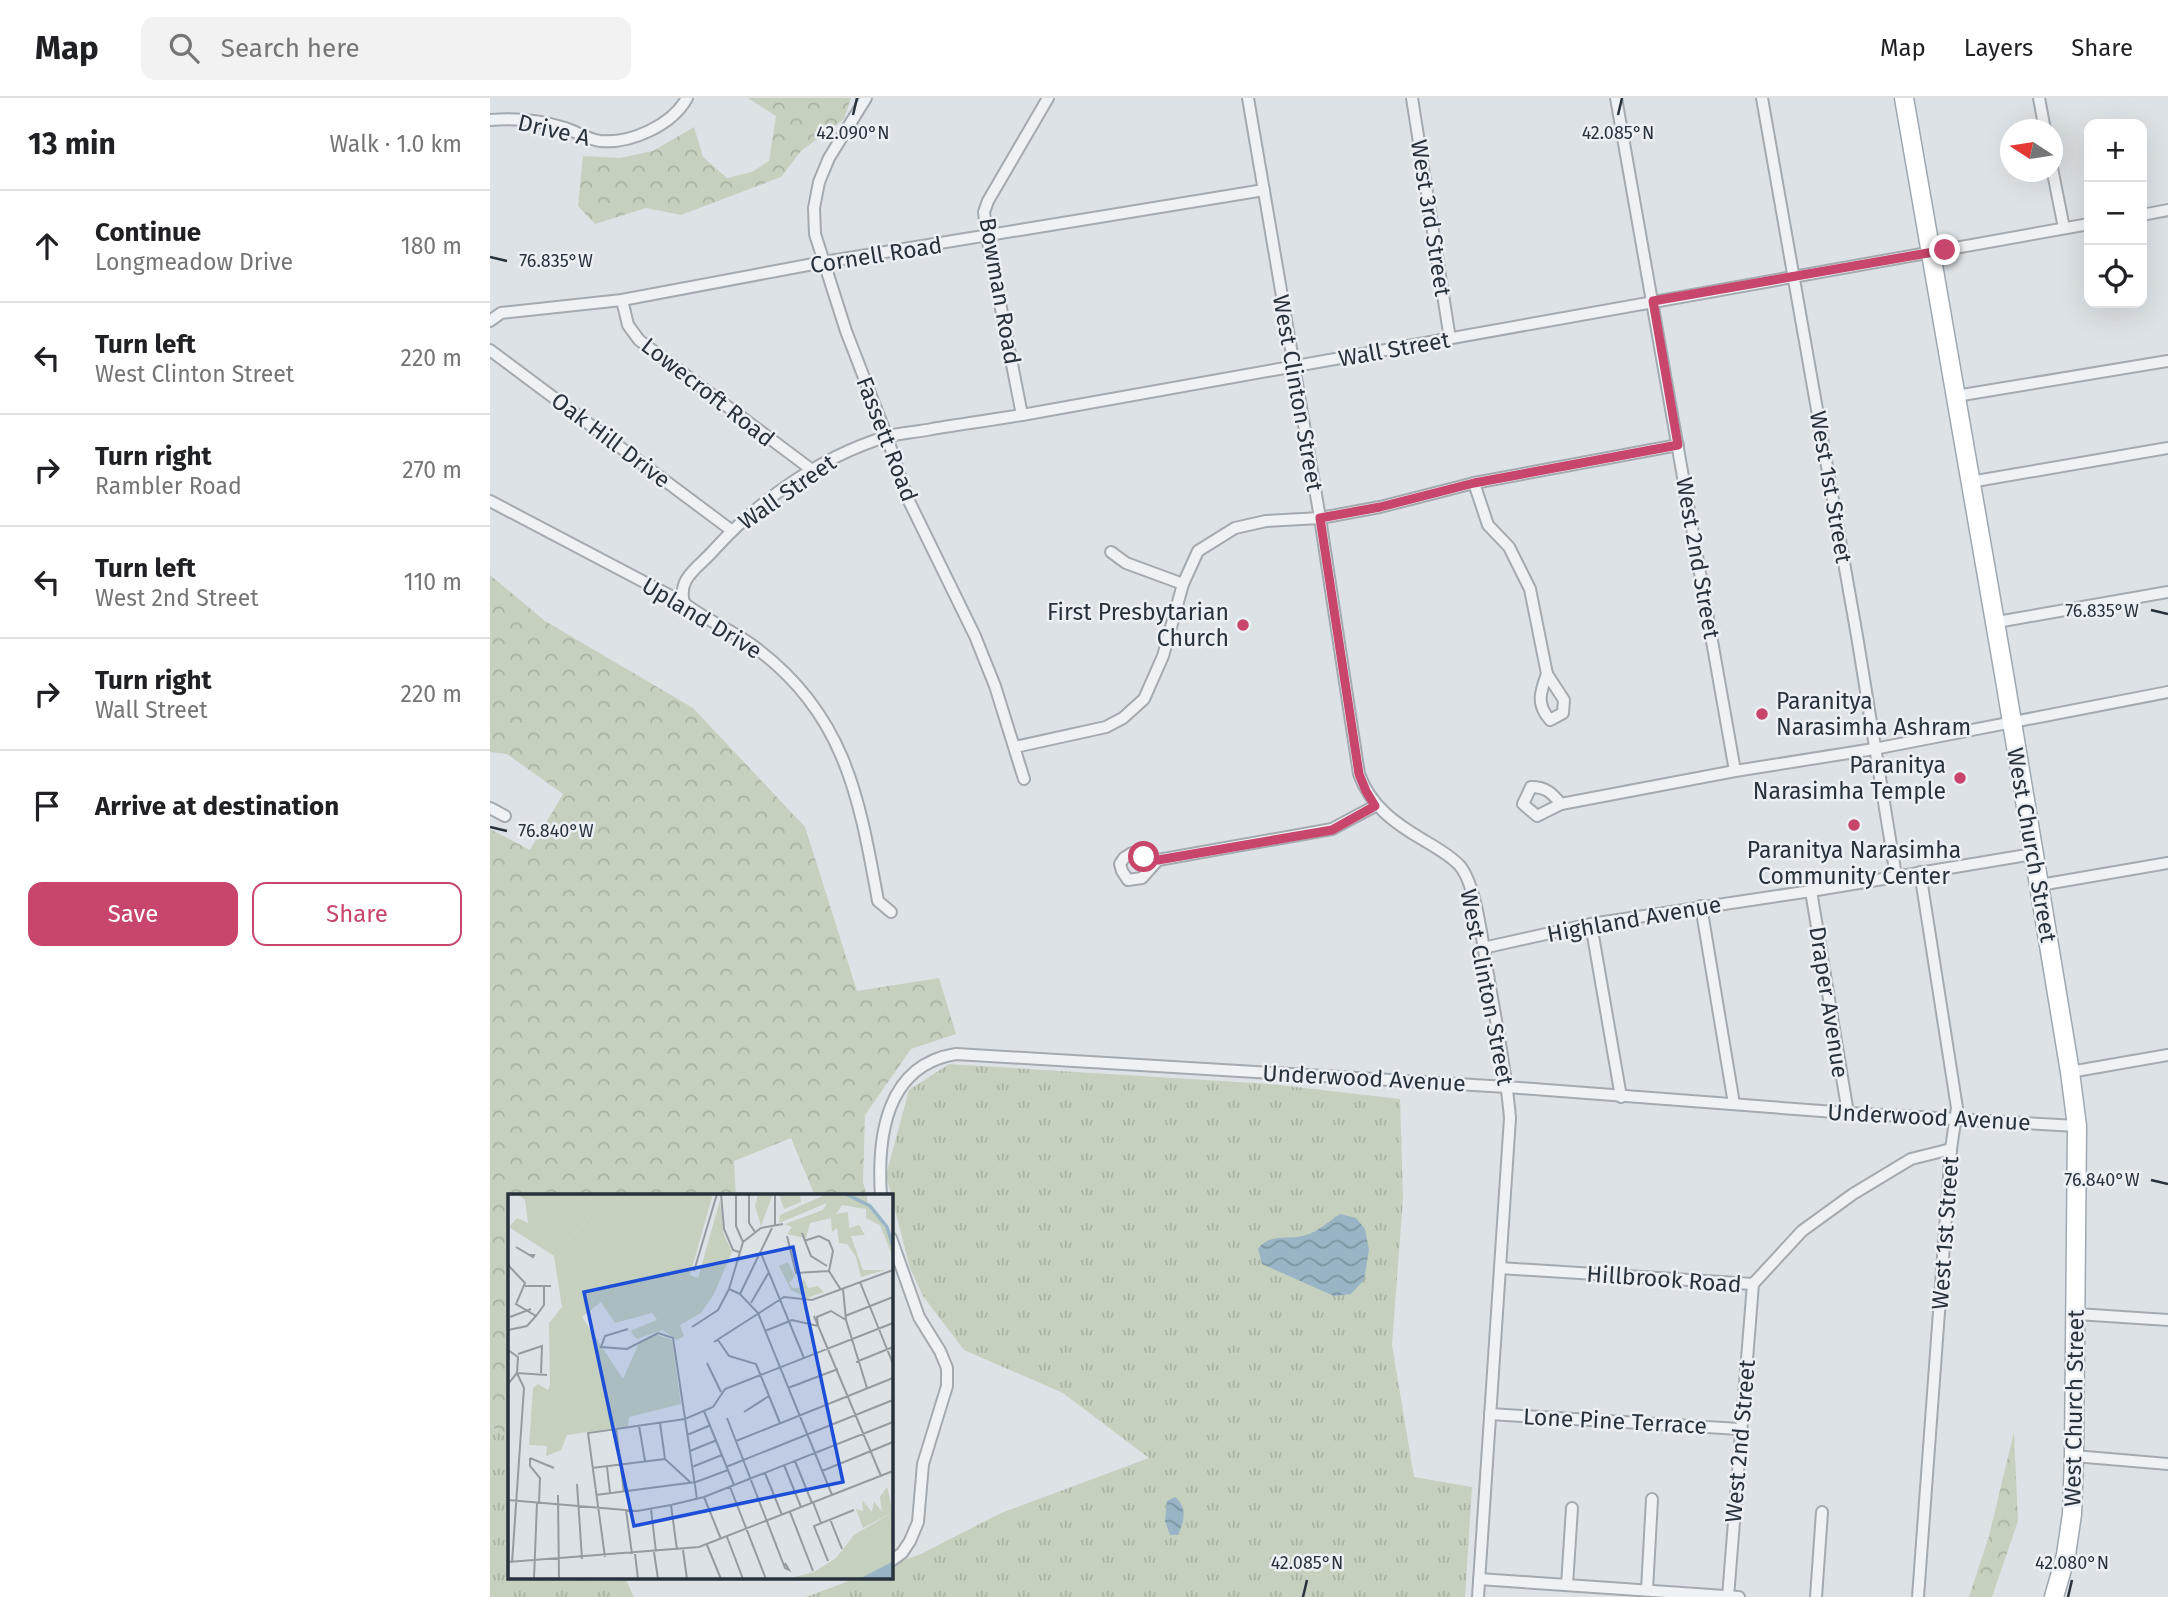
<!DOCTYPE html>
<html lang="en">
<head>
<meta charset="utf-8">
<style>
  body { margin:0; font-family:"Fira Sans",sans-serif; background:#f2f2f2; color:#202124 }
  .controls { position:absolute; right:21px; top:21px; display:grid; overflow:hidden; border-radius:14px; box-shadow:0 7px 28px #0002 }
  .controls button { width:63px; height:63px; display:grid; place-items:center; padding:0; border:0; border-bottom:2px solid #e0e0e0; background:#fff; color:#202124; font:35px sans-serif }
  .compass { position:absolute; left:1510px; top:21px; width:63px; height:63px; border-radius:50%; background:#fff; box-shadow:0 7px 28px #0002; rotate:282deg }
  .stop { position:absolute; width:21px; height:21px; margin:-16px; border:5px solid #c8456c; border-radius:50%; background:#fff }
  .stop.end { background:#c8456c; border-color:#fff; box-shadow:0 2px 7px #0008 }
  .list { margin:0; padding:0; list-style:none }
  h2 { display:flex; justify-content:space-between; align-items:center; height:91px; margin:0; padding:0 28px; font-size:30px }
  h2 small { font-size:23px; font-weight:400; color:#757577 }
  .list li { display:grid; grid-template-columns:46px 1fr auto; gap:21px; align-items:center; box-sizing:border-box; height:112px; padding:0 28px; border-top:2px solid #e0e0e0 }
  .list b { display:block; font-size:26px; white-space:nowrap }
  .list p { margin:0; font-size:23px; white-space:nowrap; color:#757577 }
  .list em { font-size:23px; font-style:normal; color:#757577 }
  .actions { display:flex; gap:14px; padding:21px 28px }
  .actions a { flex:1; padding:16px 0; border:2px solid #c8456c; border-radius:14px; text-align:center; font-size:24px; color:#c8456c }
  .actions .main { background:#c8456c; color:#fff }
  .icon { flex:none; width:38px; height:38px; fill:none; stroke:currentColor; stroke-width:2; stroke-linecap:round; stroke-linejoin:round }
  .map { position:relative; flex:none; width:1678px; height:1499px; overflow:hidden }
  header { display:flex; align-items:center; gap:42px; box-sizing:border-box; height:98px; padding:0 35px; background:#fff; border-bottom:2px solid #e0e0e0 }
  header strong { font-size:33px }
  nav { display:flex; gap:38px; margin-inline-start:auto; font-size:24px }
  .search { width:490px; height:63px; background:#f2f2f2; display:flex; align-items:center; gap:18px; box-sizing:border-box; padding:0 24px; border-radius:14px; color:#757577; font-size:26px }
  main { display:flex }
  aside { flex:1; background:#fff }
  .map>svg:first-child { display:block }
  .grass { fill:url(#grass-tufts) }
  .forest { fill:url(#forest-crowns) }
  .water { fill:url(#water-waves) }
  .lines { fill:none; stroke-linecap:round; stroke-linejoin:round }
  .street-casing { stroke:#a3aab0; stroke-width:14 }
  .primary-casing { stroke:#9da8b1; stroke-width:21 }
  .street { stroke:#eff2f5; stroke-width:10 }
  .primary { stroke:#fff; stroke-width:18 }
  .route { stroke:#c8456c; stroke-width:9 }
  .ticks { fill:none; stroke:#27323c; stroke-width:2.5 }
  .poi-dot { fill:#c8456c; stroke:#ecf0f4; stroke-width:2.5 }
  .labels { text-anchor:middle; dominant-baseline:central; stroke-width:5; stroke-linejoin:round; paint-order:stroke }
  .street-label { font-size:23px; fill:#27323c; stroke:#ecf0f4 }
  .poi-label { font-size:23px; fill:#27323c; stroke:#ecf0f4; text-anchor:end }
  .inset-river { fill:none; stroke:#99b5c5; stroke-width:3.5 }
  .inset-road { fill:none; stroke:#949ca2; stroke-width:2 }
  .view { fill:#1d4ed8; fill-opacity:0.15; stroke:#1d4ed8; stroke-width:3.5 }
  .inset-edge { fill:none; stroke:#27323c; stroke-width:3.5 }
  .ticks-label { font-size:18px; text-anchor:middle; fill:#27323c; stroke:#ecf0f4; stroke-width:5; stroke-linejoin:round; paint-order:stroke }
</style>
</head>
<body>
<header>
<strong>Map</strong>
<div class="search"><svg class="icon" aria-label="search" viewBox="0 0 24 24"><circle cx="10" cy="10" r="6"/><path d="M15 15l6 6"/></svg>Search here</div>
<nav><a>Map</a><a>Layers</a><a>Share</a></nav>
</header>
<main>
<aside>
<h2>13 min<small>Walk · 1.0 km</small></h2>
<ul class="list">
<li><svg class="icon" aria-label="ahead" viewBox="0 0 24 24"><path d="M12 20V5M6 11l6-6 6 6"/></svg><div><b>Continue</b><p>Longmeadow Drive</p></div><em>180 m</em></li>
<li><svg class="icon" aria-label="left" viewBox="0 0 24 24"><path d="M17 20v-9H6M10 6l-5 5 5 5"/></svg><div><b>Turn left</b><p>West Clinton Street</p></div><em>220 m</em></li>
<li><svg class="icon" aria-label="right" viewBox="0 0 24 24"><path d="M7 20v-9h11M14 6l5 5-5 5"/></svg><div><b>Turn right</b><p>Rambler Road</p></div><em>270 m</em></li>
<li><svg class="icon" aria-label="left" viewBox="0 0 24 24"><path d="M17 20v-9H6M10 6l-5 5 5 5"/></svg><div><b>Turn left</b><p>West 2nd Street</p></div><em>110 m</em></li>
<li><svg class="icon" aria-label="right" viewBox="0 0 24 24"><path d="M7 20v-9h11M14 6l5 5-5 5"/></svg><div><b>Turn right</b><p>Wall Street</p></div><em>220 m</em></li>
<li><svg class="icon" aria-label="arrive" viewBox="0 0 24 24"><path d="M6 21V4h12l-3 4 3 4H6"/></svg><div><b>Arrive at destination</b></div></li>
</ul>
<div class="actions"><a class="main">Save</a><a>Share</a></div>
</aside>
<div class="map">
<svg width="1678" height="1499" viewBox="0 0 1678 1499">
  <defs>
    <pattern id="grass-tufts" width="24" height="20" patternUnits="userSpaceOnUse" patternTransform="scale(1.75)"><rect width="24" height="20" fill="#c5d0be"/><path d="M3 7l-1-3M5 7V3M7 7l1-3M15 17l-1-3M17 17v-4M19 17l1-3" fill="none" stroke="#a9b3a4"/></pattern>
    <pattern id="forest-crowns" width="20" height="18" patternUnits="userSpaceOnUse" patternTransform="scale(1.75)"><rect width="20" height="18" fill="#c5d0be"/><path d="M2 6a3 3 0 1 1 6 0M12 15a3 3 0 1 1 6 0" fill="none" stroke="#a9b3a4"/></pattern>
    <pattern id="water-waves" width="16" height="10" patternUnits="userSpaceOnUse" patternTransform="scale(1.75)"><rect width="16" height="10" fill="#99b5c5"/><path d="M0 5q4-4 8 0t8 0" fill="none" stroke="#7d94a1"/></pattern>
  </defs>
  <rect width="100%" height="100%" fill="#dde2e6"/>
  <g class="grass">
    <path d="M459,966L780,986L910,1001L913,1100L902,1247L924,1379L982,1389L975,1499H316L367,1480H401V1467L431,1456L511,1415L659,1360L573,1295L474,1252L433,1198L420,1170L396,1077L419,992Z"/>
    <path d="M0,1327L19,1341V1480H135L144,1499H0Z"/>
  </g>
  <g class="forest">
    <path d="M258,0H361L354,21L311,53L291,79L191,117L156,110L105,126L88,108L93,58L130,60L163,53L204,29L213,59L237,80L262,74L279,63L286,18Z"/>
    <path d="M0,477L55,523L203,610L315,729L367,893L449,880L466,936L421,951L375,1017L373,1084L377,1098H325L301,1040L244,1063L246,1098H19V1341L0,1327V731L40,752L73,696L17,656L0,654Z"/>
    <path d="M1524,1334L1528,1423L1502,1499H1479L1499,1438Z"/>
  </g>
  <g class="water">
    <path d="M850,1116L866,1120L875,1131L879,1152L874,1182L861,1196L844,1198L772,1166L768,1151C780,1134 799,1143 816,1137C828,1134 840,1122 850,1116Z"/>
    <path d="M685,1399C698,1410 694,1423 688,1437H680L675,1423L677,1403Z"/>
  </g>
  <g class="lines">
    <g class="street-casing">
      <g id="street">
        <path d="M376,0L339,60L329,84L324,110L325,136L356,233L397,339L417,399L485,538L505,588L534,681"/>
        <path d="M758,0L830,420L869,676C881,709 906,726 935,743C947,750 961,758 970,768C987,789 993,849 998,877C1006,924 1016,972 1020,1020L988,1499"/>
        <path d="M922,0L960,241"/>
        <path d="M1126,0L1245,673"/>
        <path d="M1272,0L1367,538L1406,778"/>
        <path d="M1549,0L1555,32"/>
        <path d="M0,22C25,20 50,22 75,30C87,34 97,41 110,43C141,46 182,27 197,0"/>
        <path d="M1562,70L1574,130"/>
        <path d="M1652,117L1678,112"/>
        <path d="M132,202L138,227L149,242L322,372"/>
        <path d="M0,223L11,215L132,202L334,164L774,92"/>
        <path d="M0,252L241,432"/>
        <path d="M1466,298L1678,263"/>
        <path d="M532,317L497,139L494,114L498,103L558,0"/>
        <path d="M1480,384L1678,350"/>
        <path d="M984,385L998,427L1019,449L1040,491L1057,576"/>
        <path d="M0,403L194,505C215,522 240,531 262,547C355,615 369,698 388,803L401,814"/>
        <path d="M621,454L636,465L693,486"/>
        <path d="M194,505C187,480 208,470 223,453C269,402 329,360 395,339C410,335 427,334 442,331C472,326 502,322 532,317L1599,126"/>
        <path d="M1507,524L1678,494"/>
        <path d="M1057,576L1074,602L1073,615L1060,622C1046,606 1050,595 1057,576Z"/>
        <path d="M525,649L616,629L633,620L654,601L673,558L693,486L708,453L745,430L776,423L830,420L890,409L984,385L1188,347"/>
        <path d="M1041,689C1056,689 1062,695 1071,706L1047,718L1033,706Z"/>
        <path d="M1071,706L1245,673L1384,651L1678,594"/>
        <path d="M0,710L15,718"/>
        <path d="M642,755L668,762L652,780L638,782L632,773L630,766L634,760Z"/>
        <path d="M668,762L842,731L885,708"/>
        <path d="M1550,787L1678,765"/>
        <path d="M1321,793L1358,1015"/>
        <path d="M1211,808L1244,1006"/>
        <path d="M1101,826L1131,999"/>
        <path d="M993,850L1101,826L1321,793L1543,756"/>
        <path d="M1580,974L1678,957"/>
        <path d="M391,1098C387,1039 396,967 466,956L1017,989L1358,1015L1587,1028"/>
        <path d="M401,1140L429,1219L450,1253L457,1270V1288L433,1366L428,1424L420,1443L412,1455L401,1463"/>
        <path d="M1010,1170L1263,1186L1312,1133L1363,1096L1421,1061L1461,1051"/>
        <path d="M1587,1216L1678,1222"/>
        <path d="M1000,1316L1250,1331"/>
        <path d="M1584,1358L1678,1366"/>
        <path d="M989,1481L1249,1499"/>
        <path d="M1077,1487L1082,1410"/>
        <path d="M1157,1492L1162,1401"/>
        <path d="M1238,1499L1263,1186"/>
        <path d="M1326,1499L1332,1414"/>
        <path d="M1428,1499L1461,1051L1467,1010L1430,774"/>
      </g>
    </g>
    <g class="primary-casing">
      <path id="primary" d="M1414,0C1472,324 1527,649 1580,974L1587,1028L1584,1358L1582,1416L1576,1457L1564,1499"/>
    </g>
    <use href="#street" class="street"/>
    <use href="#primary" class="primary"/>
  </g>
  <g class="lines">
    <path class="route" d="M654,759L668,762L842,732L885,708L876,693L869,676L830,420L890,409L984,385L1188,347L1163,203L1455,152"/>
  </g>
  <path class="ticks" d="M363,17L367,0M1128,17L1132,0M0,159L17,163M1661,512L1678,516M0,729L17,733M1661,1082L1678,1086M813,1499L817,1482M1578,1499L1582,1482"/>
  <g class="poi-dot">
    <circle cx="753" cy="527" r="7"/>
    <circle cx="1272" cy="616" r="7"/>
    <circle cx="1470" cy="680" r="7"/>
    <circle cx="1364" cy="727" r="7"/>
  </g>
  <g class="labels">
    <g class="street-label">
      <text transform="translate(64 32) rotate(13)">Drive A</text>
      <text transform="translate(941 120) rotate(81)">West 3rd Street</text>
      <text transform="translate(386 157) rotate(-9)">Cornell Road</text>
      <text transform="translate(510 193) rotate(80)">Bowman Road</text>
      <text transform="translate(904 251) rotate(-10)">Wall Street</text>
      <text transform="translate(218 294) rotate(38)">Lowecroft Road</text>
      <text transform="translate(808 295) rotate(80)">West Clinton Street</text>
      <text transform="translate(397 341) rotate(69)">Fassett Road</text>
      <text transform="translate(121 342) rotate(37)">Oak Hill Drive</text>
      <text transform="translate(1341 389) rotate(80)">West 1st Street</text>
      <text transform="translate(297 394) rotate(-35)">Wall Street</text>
      <text transform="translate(1208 460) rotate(80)">West 2nd Street</text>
      <text transform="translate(212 520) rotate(31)">Upland Drive</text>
      <text transform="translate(1542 747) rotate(80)">West Church Street</text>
      <text transform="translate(1144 821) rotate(-10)">Highland Avenue</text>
      <text transform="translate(997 889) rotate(79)">West Clinton Street</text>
      <text transform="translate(1339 904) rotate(81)">Draper Avenue</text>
      <text transform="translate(874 980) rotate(3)">Underwood Avenue</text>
      <text transform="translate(1439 1019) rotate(3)">Underwood Avenue</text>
      <text transform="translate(1455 1135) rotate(-86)">West 1st Street</text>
      <text transform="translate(1174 1181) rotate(4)">Hillbrook Road</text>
      <text transform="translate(1584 1310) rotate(-89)">West Church Street</text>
      <text transform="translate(1125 1323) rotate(3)">Lone Pine Terrace</text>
      <text transform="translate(1250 1343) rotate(-85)">West 2nd Street</text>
    </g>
    <g class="poi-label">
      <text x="739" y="514">First Presbytarian<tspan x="739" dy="26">Church</tspan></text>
      <text x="1286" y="603" text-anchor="start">Paranitya<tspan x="1286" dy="26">Narasimha Ashram</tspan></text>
      <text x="1456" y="667">Paranitya<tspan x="1456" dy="26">Narasimha Temple</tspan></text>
      <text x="1364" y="752" text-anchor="middle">Paranitya Narasimha<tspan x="1364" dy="26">Community Center</tspan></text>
    </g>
  </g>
  <g transform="translate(18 1096)">
    <rect width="385" height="385" fill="#dde2e6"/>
    <path d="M92,0H132L123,52L93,108L74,123L115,185L131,149L147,140L164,146L173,210L121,223L120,232L59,241L53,256L38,262L39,252L21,251L22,238L25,194L30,190L40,196L42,191L41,129L54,113L46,62L77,29ZM385,318V368L351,385H279L306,378L328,364L346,341Z" fill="#c5d0be"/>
    <path d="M9,0H92L77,29L46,62L1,33L9,24L20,29L17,6ZM132,0H205L182,81L190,84L212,6L216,41L224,58L206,100L193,119L172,131L176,142L169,146L154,136L129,145L122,137L149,126L144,119L107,129L93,108L122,52ZM250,0H265L253,32L247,12ZM319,0H359V8L384,44L385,63L372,31L358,24V15L334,11L328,20L340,18L341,34L351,31L357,41L343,42L355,76H377L353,83L348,63L339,50L331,49L329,34L324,38L323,24L302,29L298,44L279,40L284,33L277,30L315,16L319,9L271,29L272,21ZM280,68L287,82L281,89L285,94H291L296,84L300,94L310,92L316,98L299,104L283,96L271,72ZM379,293L385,318L355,334L348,315L355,317L354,306L364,318L366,307L374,318L372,303ZM385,331V366L349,385H322L343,375L351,351L364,339Z" fill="#c5d0be"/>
    <path d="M271,0H292L293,8L276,15Z" fill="#c5d0be"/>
    <path d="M384,368L385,385H351Z" fill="#99b5c5"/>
    <path class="inset-river" d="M338,0L362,12L379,33L385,52"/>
    <path class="inset-road" d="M213,0L216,35L225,56L231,58M241,0V29L247,38M267,0V32M294,39L303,62L319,72M279,42L288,79L321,77M296,47L311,42L321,47L325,57L321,77L333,96M235,48L253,34L275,30M8,53L25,63L26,61H21M252,57L296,164M0,71L17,89L8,110L28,122L19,132L0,136M186,77L209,0M352,88L385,170M17,92H43M221,95L232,100L250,119L324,301M335,95L338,126L359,194M232,100L264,34M243,109L261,78M28,122L36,111V92M306,122L373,282M337,122L385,103M2,123L23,115M184,133L210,116L221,95L235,48L228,32V0M120,135L97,142L93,153L119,155L150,139L165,144L189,305M257,137L284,126L310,132L309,123L323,117L338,126M210,146L221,162L248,170L272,229M206,148L276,103L304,106L385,76M0,156L10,163L9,179L0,190M10,160L34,152L33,179M348,168L385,153M199,169L213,198M280,194L330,175M196,217L226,291M236,218L261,202M219,224L277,374L281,376L277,369M152,229L157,265L182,288M131,232L137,267M108,235L116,298M179,241L203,231M228,247L385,184M182,257L209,246M22,264V272L32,284L31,309M22,264L46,274M287,267L304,309M276,271L293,313M99,273L102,299M184,273L214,261M218,273L385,206M84,274L157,265M314,277L385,248M257,279L274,321M69,290L74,365M222,293L258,385M50,301L51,385M88,301L188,288L220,276M196,303L213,345M0,306L129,317L163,311L196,303L385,228M305,308L313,329M163,311L169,356M143,315L148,358M118,316L124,360M282,318L305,377M322,325L334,355M219,343L235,385M199,351L213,385M175,356L179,385M146,358L150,385M127,360L130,385M97,363L80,239L177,225L205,213L217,195L385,129M320,367L306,332L346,316M0,368L191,353L385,277M4,369L16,194L9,179L39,181M26,385L29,309"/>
    <path class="view" d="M285,53L335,288L126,332L76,98Z"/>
    <rect width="385" height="385" class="inset-edge"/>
  </g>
  <g class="ticks-label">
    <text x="363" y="41">42.090°N</text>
    <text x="1128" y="41">42.085°N</text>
    <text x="66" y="169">76.835°W</text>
    <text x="1612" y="519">76.835°W</text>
    <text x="66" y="739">76.840°W</text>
    <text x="1612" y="1088">76.840°W</text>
    <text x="817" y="1471">42.085°N</text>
    <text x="1582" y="1471">42.080°N</text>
  </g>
</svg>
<div class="controls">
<button>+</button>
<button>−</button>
<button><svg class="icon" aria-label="locate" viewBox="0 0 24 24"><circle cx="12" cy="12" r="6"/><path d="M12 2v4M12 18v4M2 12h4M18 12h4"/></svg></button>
</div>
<svg class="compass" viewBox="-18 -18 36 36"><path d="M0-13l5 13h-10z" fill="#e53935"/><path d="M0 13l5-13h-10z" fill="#757577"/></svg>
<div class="stop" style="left:654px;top:759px"></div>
<div class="stop end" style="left:1455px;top:152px"></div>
</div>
</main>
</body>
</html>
